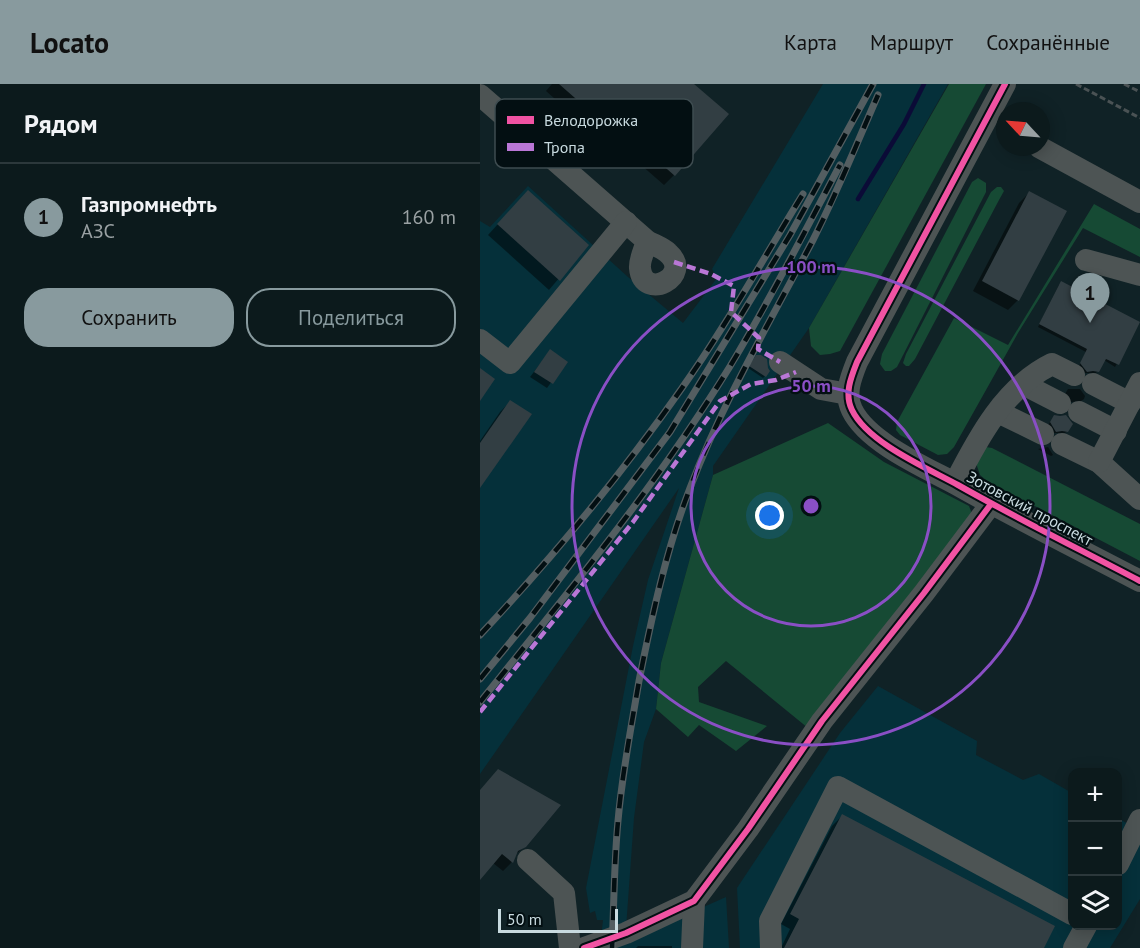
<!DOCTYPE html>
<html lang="ru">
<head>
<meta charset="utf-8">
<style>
  body { margin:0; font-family:"PT Sans",sans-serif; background:#152325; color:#f1f3f6 }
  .controls { position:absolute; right:18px; bottom:18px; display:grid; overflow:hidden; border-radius:12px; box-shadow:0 3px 15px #0003 }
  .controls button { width:54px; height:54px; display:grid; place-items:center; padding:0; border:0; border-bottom:2px solid #2c383b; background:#0c1a1c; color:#f1f3f6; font:30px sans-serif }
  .compass { position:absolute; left:516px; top:18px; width:54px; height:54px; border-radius:50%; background:#0c1a1c; box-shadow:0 3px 15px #0003; rotate:296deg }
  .scale { position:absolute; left:18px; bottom:15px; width:120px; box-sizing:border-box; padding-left:6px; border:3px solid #c8dadf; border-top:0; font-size:16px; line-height:21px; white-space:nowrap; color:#c8dadf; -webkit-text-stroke:4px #030f12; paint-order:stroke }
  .you { position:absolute; left:290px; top:432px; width:21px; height:21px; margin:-15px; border:4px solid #fff; border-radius:50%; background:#1a73e8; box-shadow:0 0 0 9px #1a73e833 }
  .badge { display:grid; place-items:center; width:39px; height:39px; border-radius:50%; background:#889a9e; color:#111; font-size:20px; font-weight:700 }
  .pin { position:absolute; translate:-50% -50px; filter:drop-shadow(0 2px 3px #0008) }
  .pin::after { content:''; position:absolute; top:32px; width:21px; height:18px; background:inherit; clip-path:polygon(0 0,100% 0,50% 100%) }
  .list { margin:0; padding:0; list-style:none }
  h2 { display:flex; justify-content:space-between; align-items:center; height:78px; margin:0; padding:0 24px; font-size:26px }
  h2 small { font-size:20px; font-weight:400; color:#9aa1a3 }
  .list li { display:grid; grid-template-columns:39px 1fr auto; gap:18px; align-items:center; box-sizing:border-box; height:108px; padding:0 24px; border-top:2px solid #2c383b }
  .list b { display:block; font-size:22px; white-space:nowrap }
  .list p { margin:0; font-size:20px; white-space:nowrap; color:#9aa1a3 }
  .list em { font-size:20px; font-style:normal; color:#9aa1a3 }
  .actions { display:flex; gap:12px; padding:18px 24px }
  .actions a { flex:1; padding:14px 0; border:2px solid #889a9e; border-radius:24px; text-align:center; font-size:21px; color:#889a9e }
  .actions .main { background:#889a9e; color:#111 }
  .icon { flex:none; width:33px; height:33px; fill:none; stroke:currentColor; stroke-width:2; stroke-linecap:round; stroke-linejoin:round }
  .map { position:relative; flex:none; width:660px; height:864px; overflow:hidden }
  header { display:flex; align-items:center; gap:36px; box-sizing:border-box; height:84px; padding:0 30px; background:#889a9e; color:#111 }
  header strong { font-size:28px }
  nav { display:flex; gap:33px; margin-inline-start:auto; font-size:21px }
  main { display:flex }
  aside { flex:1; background:#0c1a1c }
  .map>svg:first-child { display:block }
  .built { fill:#05303a }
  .green { fill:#164a34 }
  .shadow { fill:#0007 }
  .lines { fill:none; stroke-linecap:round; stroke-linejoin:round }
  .stream { stroke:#0b0b37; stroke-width:4.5 }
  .building { fill:#323e43 }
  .path { stroke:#4a5254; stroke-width:3; stroke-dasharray:6 3; stroke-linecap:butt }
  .minor { stroke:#4d5454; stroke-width:22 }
  .rail-casing { stroke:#545e61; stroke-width:7 }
  .rail { stroke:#030f12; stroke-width:4.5; stroke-dasharray:14; stroke-linecap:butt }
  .quiet { stroke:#ba77d6; stroke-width:4.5; stroke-dasharray:9 4.5; stroke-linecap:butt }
  .cycleway-casing { stroke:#030f12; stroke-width:10 }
  .cycleway { stroke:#f153a3; stroke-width:6 }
  .ring { fill:none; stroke:#8a4fc5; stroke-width:3 }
  .labels { text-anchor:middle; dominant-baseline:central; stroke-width:4.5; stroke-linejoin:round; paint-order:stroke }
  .street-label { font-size:16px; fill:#c8dadf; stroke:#030f12 }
  .key { fill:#030f12; stroke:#3e4c50; stroke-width:1.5 }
  .key-label { font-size:16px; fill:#c8dadf }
  .centre { fill:#8a4fc5; stroke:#030f12; stroke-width:3 }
  .ring-label { font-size:18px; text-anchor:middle; font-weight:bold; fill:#8a4fc5; stroke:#030f12; stroke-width:4.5; stroke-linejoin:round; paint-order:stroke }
</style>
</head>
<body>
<header>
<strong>Locato</strong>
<nav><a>Карта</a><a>Маршрут</a><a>Сохранённые</a></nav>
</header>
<main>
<aside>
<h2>Рядом<small></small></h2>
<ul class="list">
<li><span class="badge">1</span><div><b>Газпромнефть</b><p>АЗС</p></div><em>160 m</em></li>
</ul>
<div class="actions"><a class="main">Сохранить</a><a>Поделиться</a></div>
</aside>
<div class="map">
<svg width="660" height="864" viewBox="0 0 660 864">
  <rect width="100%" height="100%" fill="#102226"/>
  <g class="built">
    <path d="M343,0H468L329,244L233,382V391L181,579L176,625L164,658L154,734L145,858L246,813L249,864H120L123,836H117L115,827L110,829L106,804L153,562L168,496L199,404L0,690V137L10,143L48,102L148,193L203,239L237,194L232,185Z"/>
    <path d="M398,602L497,657L496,671L543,696L559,690L592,709V842H638V734L660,747V815L630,864H260L257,804L360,649Z"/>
  </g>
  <g class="green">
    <path d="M469,0H506L360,267L350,270L340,271L331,262L329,244Z"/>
    <path d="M498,94L506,99V108L417,283L411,287H405L400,280L402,270L492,98Z"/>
    <path d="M517,103H521L524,107L519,116L435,275L429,282H426L423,279L426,270L511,108Z"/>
    <path d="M614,120L660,145V173L603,144L538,249L474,363L467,370L458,371L420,351L416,346L417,338L474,234L528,261Z"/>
    <path d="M348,339L404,378L489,422L494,435L328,644L246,577L218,603L219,618L287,642L256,667L219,641L208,653L176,625L181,579L233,391Z"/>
    <path d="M506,363L512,364L660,440V477L507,397L500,391L495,376Z"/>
  </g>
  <g class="shadow">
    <path d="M72,0H212L194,91L184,101L97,25L92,30L66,7Z"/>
    <path d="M549,109L538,216L528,226L493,207L539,119Z"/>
    <path d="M38,118L107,161L69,206L8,151Z"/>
    <path d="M579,201L659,239L635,283L624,276L616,289H605L599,282L606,268L558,243Z"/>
    <path d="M70,267L86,278L67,304L50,293Z"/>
    <path d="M276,272L285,292L283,294L268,284Z"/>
    <path d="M588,305H600L605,312L604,315L601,317L591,318L585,310Z"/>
    <path d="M30,318L0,401V357L20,328Z"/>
    <path d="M574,333L587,347L585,349H574L568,341Z"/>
    <path d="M568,363L573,371L571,372L558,365Z"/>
    <path d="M0,707L45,762L34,772L31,779L23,787L13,779L0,793Z"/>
    <path d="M362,732L562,864H301L310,845L301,840L352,742Z"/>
    <path d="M158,862H192V864H156Z"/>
  </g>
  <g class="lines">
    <path class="stream" d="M378,115L424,40L444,0"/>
  </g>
  <g class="building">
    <path d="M79,0H214L249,30L195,92L108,16L103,21Z"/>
    <path d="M48,106L109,161L80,197L17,140Z"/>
    <path d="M549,107L587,127L539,217L502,197Z"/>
    <path d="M581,197L660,238L639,281L626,275L619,288L613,287L607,288L600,279L607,265L559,240Z"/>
    <path d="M70,265L88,278L73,300L54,288Z"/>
    <path d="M276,271H281L287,275L288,284L290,287L286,293L269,282Z"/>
    <path d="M0,284L15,295L0,317Z"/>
    <path d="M30,316L52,330L0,404V359Z"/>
    <path d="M574,331L580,332L586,331L593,340L588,348L582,347L576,348L570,338Z"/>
    <path d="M18,685L81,721L46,763L38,767L33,779L22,770L0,796V706Z"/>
    <path d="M362,730L575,842L564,864H304L319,835L310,830Z"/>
  </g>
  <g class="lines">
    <g class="path">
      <path d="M596,0L660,34"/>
      <path d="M644,0L660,8"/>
    </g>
    <g class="minor">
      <path d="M525,0L377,278C371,293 364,310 372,326C388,359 447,384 478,401C538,435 599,465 660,497"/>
      <path d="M0,11L167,157C174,161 183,164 188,169C214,192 163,218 160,184C159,176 165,165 167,157"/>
      <path d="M559,63L660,118"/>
      <path d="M606,176L660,191"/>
      <path d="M0,256L30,279L146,138"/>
      <path d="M300,278L341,305L368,310"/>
      <path d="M543,300L580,319"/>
      <path d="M613,300L650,319"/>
      <path d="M518,328L563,350"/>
      <path d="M599,328L636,347"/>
      <path d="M582,360L619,378L660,415"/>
      <path d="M619,378L660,299"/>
      <path d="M475,399C498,354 525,303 572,280L594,291"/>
      <path d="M48,776L84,809L90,864"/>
      <path d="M638,780L660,736"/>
      <path d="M104,864L146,849L214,817L268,745L342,637L444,509L511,420"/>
      <path d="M212,864L214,817"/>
      <path d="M291,864L290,837L358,703L592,830"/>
      <path d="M594,864L606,842"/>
    </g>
    <g class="rail-casing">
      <g id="rail">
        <path d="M0,551C73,473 141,391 202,304C246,242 283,175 323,110"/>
        <path d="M0,595L50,534L190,348L310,151L393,0"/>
        <path d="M0,618C87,510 176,402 249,284C289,218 324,149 360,81"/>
        <path d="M132,864C134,822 134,779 138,737C142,690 151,644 159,597C172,532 186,466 210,404C243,317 290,238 333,156C357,109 377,59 398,11"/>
      </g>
    </g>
    <use href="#rail" class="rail"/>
    <g class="quiet">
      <path d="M194,178L231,190L254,202L251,228L279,254L278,265L300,278"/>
      <path d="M0,628L153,438L240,317L271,300L296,296L316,288"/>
    </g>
    <g class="cycleway-casing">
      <g id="cycleway">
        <path d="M525,0L377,278C371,293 364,310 372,326C388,359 447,384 478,401C538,435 599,465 660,497"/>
        <path d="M104,864L146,849L214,817L268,745L342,637L444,509L511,420"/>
      </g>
    </g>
    <use href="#cycleway" class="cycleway"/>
  </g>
  <g class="ring">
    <circle cx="331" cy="422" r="120"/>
    <circle cx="331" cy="422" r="239"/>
  </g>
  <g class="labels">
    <g class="street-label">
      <text transform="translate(550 424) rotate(28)">Зотовский проспект</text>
    </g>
  </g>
  <rect x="15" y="15" width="198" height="69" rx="9" class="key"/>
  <rect x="27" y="32" width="27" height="8" fill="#f153a3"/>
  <rect x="27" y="59" width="27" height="8" fill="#ba77d6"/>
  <g class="key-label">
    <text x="64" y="42">Велодорожка</text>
    <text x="64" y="69">Тропа</text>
  </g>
  <circle cx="331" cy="422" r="9" class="centre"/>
  <g class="ring-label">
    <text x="331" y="189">100 m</text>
    <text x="331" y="308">50 m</text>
  </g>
</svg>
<div class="controls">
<button>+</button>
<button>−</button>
<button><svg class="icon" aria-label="layers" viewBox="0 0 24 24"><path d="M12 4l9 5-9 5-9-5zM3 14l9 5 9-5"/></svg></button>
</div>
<svg class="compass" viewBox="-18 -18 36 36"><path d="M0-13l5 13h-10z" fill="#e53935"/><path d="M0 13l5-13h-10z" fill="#9aa1a3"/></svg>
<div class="scale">50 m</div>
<div class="you"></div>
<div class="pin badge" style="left:610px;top:239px">1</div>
</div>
</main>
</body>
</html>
